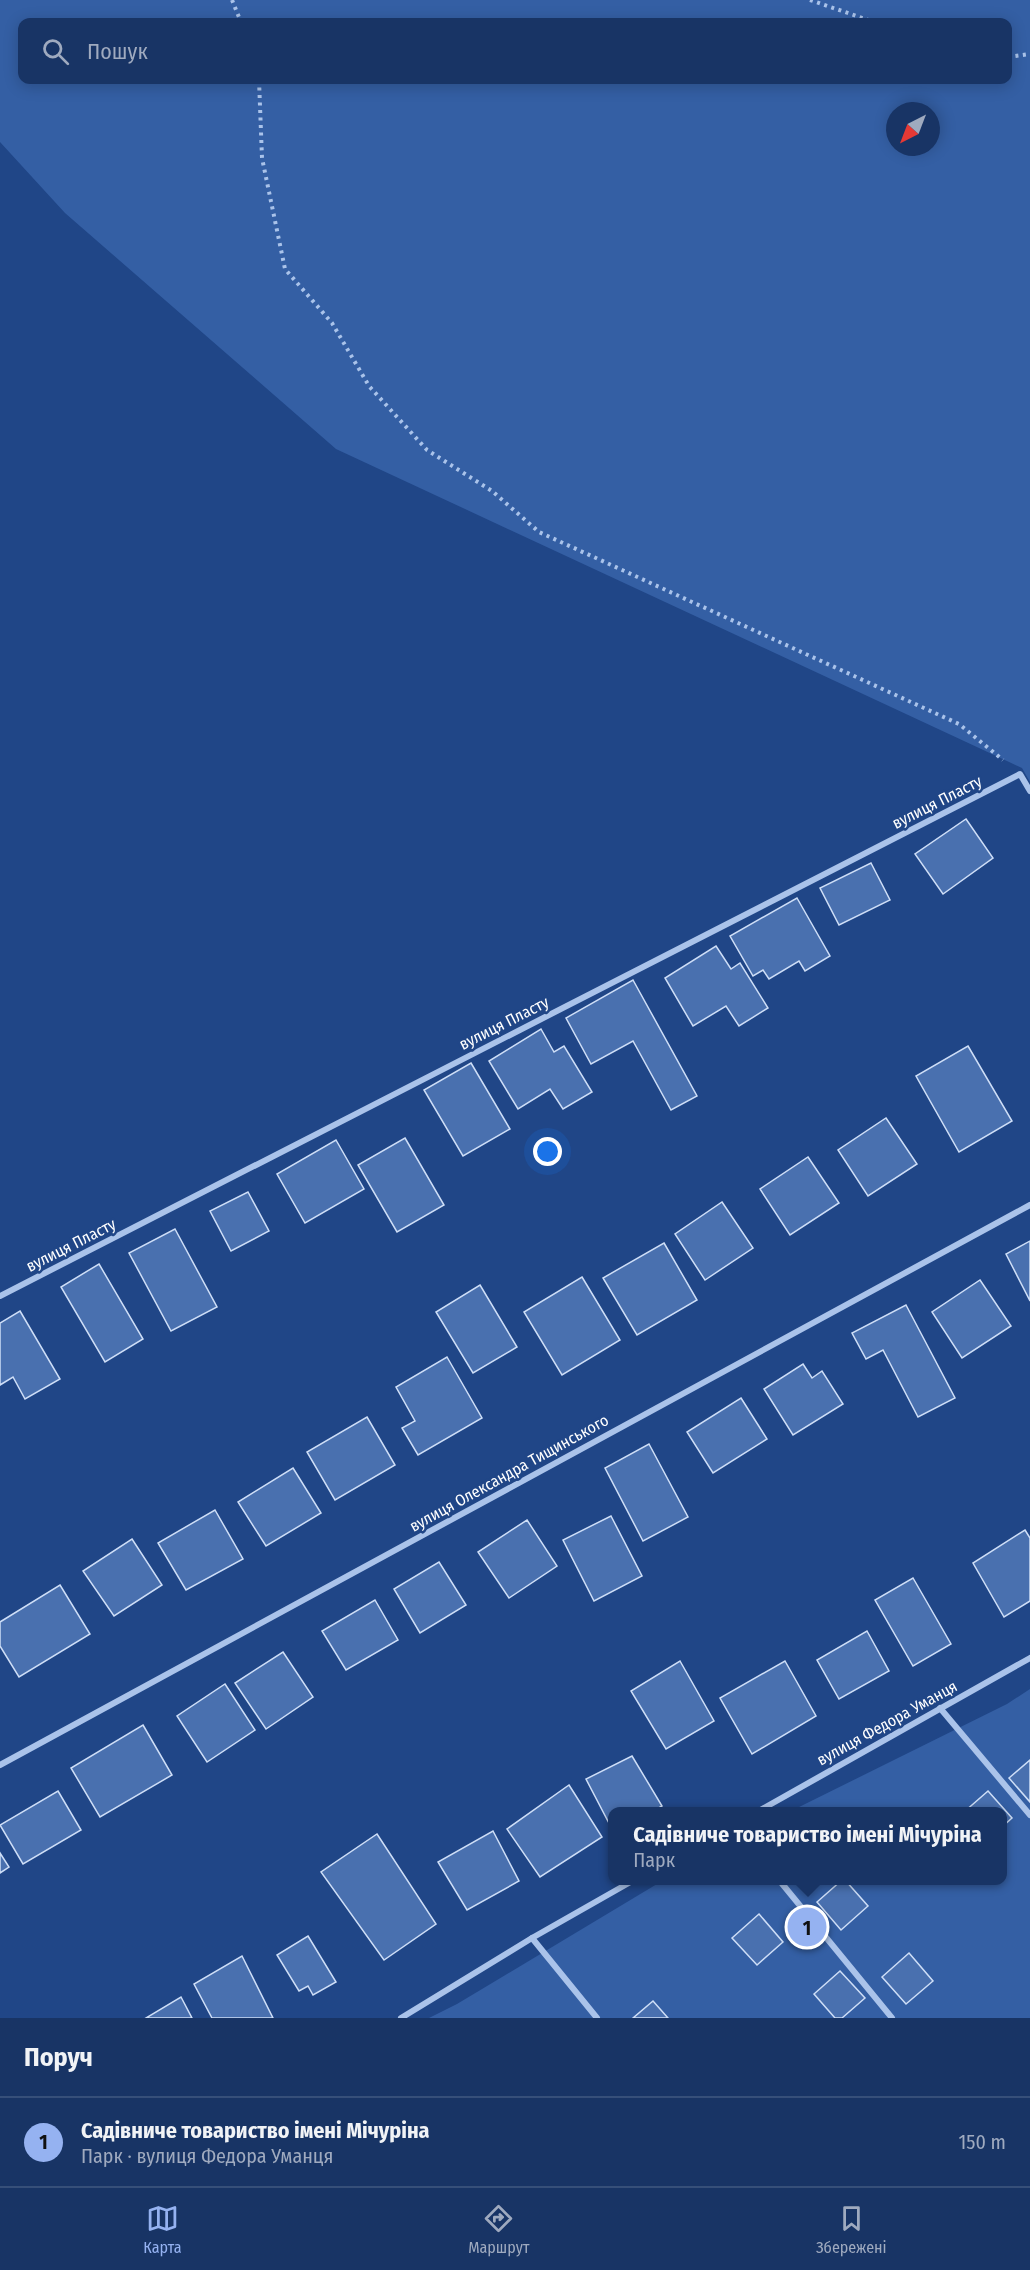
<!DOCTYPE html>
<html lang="uk">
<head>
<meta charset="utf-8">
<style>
  body { margin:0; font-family:"Fira Sans Condensed",sans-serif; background:#213c6b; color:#f1f3f6 }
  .compass { position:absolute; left:886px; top:102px; width:54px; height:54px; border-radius:50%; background:#183465; box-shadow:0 3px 15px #0003; rotate:222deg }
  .you { position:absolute; left:548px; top:1152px; width:21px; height:21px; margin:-15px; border:4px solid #fff; border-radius:50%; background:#1a73e8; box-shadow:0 0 0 9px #1a73e833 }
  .badge { display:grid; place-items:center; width:39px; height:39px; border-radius:50%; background:#95b2f1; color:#111; font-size:20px; font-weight:700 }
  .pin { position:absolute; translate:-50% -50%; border:3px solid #fff; box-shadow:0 2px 6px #0006 }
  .popup { position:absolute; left:608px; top:1807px; width:399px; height:78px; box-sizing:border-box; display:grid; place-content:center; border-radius:12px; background:#183465; filter:drop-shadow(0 2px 4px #0005); font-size:20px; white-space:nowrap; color:#9faabf }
  .popup b { font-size:22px; color:#f1f3f6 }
  .popup::after { content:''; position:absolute; left:50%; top:100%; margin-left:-12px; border:12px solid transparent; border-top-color:#183465 }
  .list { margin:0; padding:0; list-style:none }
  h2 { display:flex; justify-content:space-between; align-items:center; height:78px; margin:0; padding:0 24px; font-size:26px }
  h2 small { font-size:20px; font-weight:400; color:#9faabf }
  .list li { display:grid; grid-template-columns:39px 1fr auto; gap:18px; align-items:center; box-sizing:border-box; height:90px; padding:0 24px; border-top:2px solid #364f79 }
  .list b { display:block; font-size:22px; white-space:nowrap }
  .list p { margin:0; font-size:20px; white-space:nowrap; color:#9faabf }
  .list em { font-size:20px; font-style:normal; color:#9faabf }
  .icon { flex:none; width:33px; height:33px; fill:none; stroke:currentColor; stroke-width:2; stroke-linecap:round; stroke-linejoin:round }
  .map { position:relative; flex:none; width:1030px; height:2018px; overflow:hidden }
  .search { position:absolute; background:#183465; box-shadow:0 3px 15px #0003; left:18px; right:18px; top:18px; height:66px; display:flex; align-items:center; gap:15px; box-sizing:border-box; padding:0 21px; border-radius:12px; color:#9faabf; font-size:22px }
  .sheet { height:168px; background:#183465 }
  nav { display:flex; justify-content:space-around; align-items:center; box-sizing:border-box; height:84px; border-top:2px solid #364f79; background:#183465; font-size:16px; color:#9faabf }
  nav a { display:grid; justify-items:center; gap:3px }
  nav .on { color:#95b2f1 }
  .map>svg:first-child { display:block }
  .green { fill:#345fa4; fill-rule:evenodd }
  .building { fill:#4970af; stroke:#cedef7; stroke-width:1.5 }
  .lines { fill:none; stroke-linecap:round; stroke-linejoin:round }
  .path { stroke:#aac3ea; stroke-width:4; stroke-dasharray:3 4.5; stroke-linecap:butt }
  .minor { stroke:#aac3ea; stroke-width:6 }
  .labels { text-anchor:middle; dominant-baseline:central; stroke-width:5; stroke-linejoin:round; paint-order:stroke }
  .street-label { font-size:16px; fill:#fff; stroke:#204687 }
</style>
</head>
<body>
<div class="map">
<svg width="1030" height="2018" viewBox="0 0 1030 2018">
  <rect width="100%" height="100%" fill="#204687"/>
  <g class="green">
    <path d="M0,0H1030V782L1022,768L336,449L65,213L0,142ZM22,22H1008V80H22ZM895,111H931V147H895Z"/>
    <path d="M1030,1689V2018H429L457,2004L662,1881L1002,1880V1812L791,1811L1007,1704Z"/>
  </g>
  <g class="building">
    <path d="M966,819L993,858L943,894L915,854Z"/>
    <path d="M871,863L890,900L839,925L820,888Z"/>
    <path d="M797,898L830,956L805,971L799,961L769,979L763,970L753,976L730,936Z"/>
    <path d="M716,946L731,969L740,963L768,1008L739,1026L726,1006L693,1026L665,978Z"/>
    <path d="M633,980L697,1096L671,1110L633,1041L591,1064L566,1018Z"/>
    <path d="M541,1029L554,1052L564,1046L592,1092L563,1109L550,1089L518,1109L489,1061Z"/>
    <path d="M968,1046L1012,1121L959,1152L916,1076Z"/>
    <path d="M471,1063L510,1129L463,1156L424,1090Z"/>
    <path d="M886,1118L917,1164L868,1196L838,1150Z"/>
    <path d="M405,1138L444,1205L397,1232L358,1165Z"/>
    <path d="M336,1140L364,1189L305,1223L277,1174Z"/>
    <path d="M808,1157L839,1203L790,1235L760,1189Z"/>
    <path d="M248,1192L269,1231L231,1251L210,1211Z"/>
    <path d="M722,1202L753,1248L705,1280L675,1234Z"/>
    <path d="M175,1229L217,1307L171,1331L129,1253Z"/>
    <path d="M1030,1241V1301L1006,1254Z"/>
    <path d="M664,1243L697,1300L637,1335L603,1278Z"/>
    <path d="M99,1264L143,1339L105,1362L61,1287Z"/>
    <path d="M582,1277L620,1340L562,1375L524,1312Z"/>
    <path d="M980,1280L1011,1326L962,1358L932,1312Z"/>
    <path d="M480,1285L517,1347L473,1373L436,1312Z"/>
    <path d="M906,1305L955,1398L918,1417L883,1350L866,1359L852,1333Z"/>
    <path d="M20,1311L60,1379L25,1399L13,1377L0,1385V1323Z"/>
    <path d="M447,1357L482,1418L418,1455L402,1428L415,1421L396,1387Z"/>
    <path d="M803,1364L812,1378L822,1371L843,1404L793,1435L764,1389Z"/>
    <path d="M741,1398L767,1439L713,1473L687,1432Z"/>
    <path d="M367,1417L395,1465L335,1500L307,1452Z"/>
    <path d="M649,1444L688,1517L643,1541L605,1468Z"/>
    <path d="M293,1468L321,1513L266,1546L238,1502Z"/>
    <path d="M215,1510L243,1559L186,1590L158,1543Z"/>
    <path d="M611,1516L642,1576L594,1601L563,1540Z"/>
    <path d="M527,1520L557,1566L509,1598L478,1552Z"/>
    <path d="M1025,1530L1030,1538V1601L1004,1617L973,1563Z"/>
    <path d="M132,1539L162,1585L114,1616L83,1571Z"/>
    <path d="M439,1562L466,1605L420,1633L394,1589Z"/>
    <path d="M913,1578L951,1644L913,1666L875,1600Z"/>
    <path d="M60,1585L90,1634L19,1677L0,1646V1622Z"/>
    <path d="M375,1600L398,1640L346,1670L322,1631Z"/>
    <path d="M867,1631L889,1671L839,1699L817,1660Z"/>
    <path d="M283,1652L313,1697L266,1729L235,1683Z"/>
    <path d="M680,1661L714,1721L666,1749L631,1691Z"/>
    <path d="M785,1661L816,1716L752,1754L720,1698Z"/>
    <path d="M225,1684L255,1730L207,1762L177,1716Z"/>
    <path d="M143,1725L172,1775L100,1817L71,1768Z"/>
    <path d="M632,1756L662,1806L652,1812H612V1829L586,1779Z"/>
    <path d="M1030,1760V1802L1009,1778Z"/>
    <path d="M569,1785L602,1837L540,1877L507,1829Z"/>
    <path d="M58,1791L81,1830L23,1864L0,1825Z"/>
    <path d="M988,1791L1012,1818L1002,1827V1812H964Z"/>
    <path d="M493,1831L519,1881L467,1910L438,1862Z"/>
    <path d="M377,1834L436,1924L384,1960L321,1872Z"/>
    <path d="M0,1853L9,1867L0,1873Z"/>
    <path d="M842,1880H845L868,1906L841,1930L817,1902Z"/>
    <path d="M759,1914L783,1942L757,1965L732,1938Z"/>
    <path d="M308,1936L336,1982L313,1995L308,1986L299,1991L277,1955Z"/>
    <path d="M909,1953L933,1981L906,2004L882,1977Z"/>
    <path d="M242,1956L273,2018H212L194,1984Z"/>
    <path d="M840,1971L865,1998L842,2018H835L814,1994Z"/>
    <path d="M181,1997L192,2018H146Z"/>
    <path d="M653,2001L668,2018H633Z"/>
  </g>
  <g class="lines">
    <g class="path">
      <path d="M232,0L241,22"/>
      <path d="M810,0L874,22"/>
      <path d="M1008,57L1030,54"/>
      <path d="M259,80L262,158L285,269L332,323L369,386L427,450L492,491L539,532L959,724L1003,760"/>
    </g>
    <g class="minor">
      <path d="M0,1296L1020,774L1030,791"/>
      <path d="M940,1708L1030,1815"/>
      <path d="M0,1765L1030,1205"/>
      <path d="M757,1812L1030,1658"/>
      <path d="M779,1880L892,2018"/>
      <path d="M532,1938L597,2018"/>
      <path d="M401,2018L532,1938L634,1880"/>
    </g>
  </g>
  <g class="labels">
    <g class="street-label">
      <text transform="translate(937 802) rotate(-27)">вулиця Пласту</text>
      <text transform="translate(504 1023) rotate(-27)">вулиця Пласту</text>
      <text transform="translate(71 1245) rotate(-27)">вулиця Пласту</text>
      <text transform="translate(509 1473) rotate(-29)">вулиця Олександра Тищинського</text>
      <text transform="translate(887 1723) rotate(-29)">вулиця Федора Уманця</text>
    </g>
  </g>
</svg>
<svg class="compass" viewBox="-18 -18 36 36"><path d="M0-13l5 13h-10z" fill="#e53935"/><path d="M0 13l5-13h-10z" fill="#9faabf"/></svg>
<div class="you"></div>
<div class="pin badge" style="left:807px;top:1927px">1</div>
<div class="popup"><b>Садівниче товариство імені Мічуріна</b>Парк</div>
<div class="search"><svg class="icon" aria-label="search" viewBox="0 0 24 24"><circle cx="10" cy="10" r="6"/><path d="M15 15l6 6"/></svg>Пошук</div>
</div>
<section class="sheet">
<h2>Поруч<small></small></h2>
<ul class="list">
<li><span class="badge">1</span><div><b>Садівниче товариство імені Мічуріна</b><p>Парк · вулиця Федора Уманця</p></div><em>150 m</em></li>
</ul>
</section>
<nav>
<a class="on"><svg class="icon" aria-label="map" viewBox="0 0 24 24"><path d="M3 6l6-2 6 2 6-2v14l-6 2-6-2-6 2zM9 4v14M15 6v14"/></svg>Карта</a>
<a><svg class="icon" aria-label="directions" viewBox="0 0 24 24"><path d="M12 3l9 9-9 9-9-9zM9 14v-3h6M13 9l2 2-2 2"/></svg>Маршрут</a>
<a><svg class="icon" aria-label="saved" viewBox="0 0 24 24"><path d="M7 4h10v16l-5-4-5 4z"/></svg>Збережені</a>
</nav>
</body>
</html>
